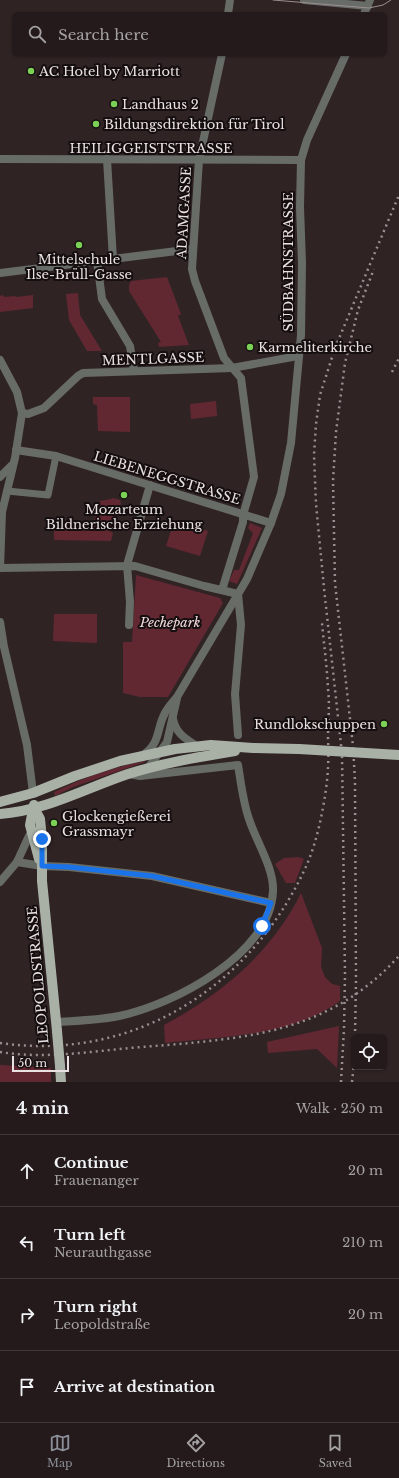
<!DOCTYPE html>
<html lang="en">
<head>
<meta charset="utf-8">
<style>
  body { margin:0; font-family:"Libre Baskerville",serif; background:#302728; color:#f1f3f6 }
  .controls { position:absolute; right:12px; bottom:12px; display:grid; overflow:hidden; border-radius:6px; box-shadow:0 1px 3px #0004 }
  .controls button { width:36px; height:36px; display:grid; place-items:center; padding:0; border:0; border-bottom:1px solid #41383a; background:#241a1b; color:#f1f3f6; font:20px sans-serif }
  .scale { position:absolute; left:12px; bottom:10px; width:57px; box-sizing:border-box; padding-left:4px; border:2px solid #eae1e2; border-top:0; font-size:11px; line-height:14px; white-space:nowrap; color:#eae1e2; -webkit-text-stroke:3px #140e0f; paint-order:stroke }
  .stop { position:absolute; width:12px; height:12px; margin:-9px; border:3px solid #1a73e8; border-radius:50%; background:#fff }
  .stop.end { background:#1a73e8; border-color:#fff; box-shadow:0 1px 4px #0008 }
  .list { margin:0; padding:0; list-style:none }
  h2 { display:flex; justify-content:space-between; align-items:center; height:52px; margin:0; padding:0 16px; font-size:17px }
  h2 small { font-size:13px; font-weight:400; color:#a3a1a3 }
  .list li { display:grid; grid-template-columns:26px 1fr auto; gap:12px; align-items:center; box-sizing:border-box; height:72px; padding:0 16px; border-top:1px solid #41383a }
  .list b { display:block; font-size:15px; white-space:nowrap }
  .list p { margin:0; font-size:13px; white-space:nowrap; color:#a3a1a3 }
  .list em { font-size:13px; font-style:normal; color:#a3a1a3 }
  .icon { flex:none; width:22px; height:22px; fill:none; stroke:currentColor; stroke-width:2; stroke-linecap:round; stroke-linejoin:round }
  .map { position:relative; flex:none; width:399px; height:1082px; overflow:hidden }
  .search { position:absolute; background:#241a1b; box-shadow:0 1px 3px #0004; left:12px; right:12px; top:12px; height:44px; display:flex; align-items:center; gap:10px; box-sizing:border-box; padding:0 14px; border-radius:6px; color:#a3a1a3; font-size:15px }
  .sheet { height:340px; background:#241a1b }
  nav { display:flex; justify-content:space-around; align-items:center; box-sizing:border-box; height:56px; border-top:1px solid #41383a; background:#241a1b; font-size:11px; color:#a3a1a3 }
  nav a { display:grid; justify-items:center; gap:2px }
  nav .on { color:#8c9099 }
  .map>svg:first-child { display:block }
  .green { fill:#622832 }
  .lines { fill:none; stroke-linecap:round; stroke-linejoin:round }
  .pedestrian { stroke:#686c67; stroke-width:7 }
  .minor { stroke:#686c67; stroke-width:8 }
  .tertiary { stroke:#686c67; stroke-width:8 }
  .primary { stroke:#a9b1a7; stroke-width:10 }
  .tram { stroke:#9a8f90; stroke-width:1 }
  .rail { stroke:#9a8f90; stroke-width:2.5; stroke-dasharray:2 4; stroke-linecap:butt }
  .primary-bridge { stroke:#a9b1a7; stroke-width:10 }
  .route { stroke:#1a73e8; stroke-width:5 }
  .poi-dot { fill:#7bd156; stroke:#140e0f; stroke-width:1.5 }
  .labels { text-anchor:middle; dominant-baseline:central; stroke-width:4; stroke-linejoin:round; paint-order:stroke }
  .poi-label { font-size:13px; fill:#eae1e2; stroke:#140e0f; text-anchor:start }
  .street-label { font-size:13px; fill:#eae1e2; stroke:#140e0f }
  .park-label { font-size:13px; font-style:italic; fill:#f4dbde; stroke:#140e0f }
</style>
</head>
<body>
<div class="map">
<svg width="399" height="1082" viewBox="0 0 399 1082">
  <rect width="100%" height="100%" fill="#302324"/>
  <g class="green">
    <path d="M167,277L181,314L178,316L189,345L159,347L158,343L161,342L129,291V285L131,281Z"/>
    <path d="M78,293L80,315L102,351H87L69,320L66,294Z"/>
    <path d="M3,295L4,297L15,296L16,297L33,295V308L0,312V296Z"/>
    <path d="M93,397H130V432L98,431L97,405L93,404Z"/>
    <path d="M216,401L217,416L191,419L190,404Z"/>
    <path d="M112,498L120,500L121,503L119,508H118L110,531L113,533L111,541L54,540V523L83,524L84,521L93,524L100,501L111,499Z"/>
    <path d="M174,521L208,531L200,556L166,546Z"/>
    <path d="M250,523L262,528L237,584L229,581L234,570H239L253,533L248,528Z"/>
    <path d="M136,575L220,598L223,603L168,697H140L123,693V642H132Z"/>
    <path d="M54,614H97V643L53,641Z"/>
    <path d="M145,761V762L73,787L55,796L54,792C83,778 114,767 145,761Z"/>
    <path d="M299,857L304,859L295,883H286L275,864L284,858Z"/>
    <path d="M301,893L322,948L321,967L325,977L332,984L340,986V1001C291,1036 223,1037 165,1043L164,1025C221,995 272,952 301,893Z"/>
    <path d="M339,1026L337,1068L317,1049L268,1053L267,1042Z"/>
    <path d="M0,1065L51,1068V1082H0Z"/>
  </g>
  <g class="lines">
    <path class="pedestrian" d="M7,491L48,495L56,456"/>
    <g class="minor">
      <path d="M228,14L230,0"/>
      <path d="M0,159L301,160"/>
      <path d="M107,159L113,259"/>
      <path d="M97,261L102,299L130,346L134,371"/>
      <path d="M0,273L193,249"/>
      <path d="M22,413L28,414L44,408L78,376L83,373L232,368L298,356"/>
      <path d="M16,450L56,456L271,523"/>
      <path d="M0,477L13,464"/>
      <path d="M0,568L135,566L204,586L238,594L241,625L235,694L238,735"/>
      <path d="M222,590L243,522V515L254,477L241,378L224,358L195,281L192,269L199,160L222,54"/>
      <path d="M129,625L130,602L127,565L150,485"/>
      <path d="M17,862L42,866L69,867L152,876L271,903"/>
      <path d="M0,882L17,862L29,836L31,833"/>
      <path d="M56,1022C77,1021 99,1020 119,1016C173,1005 271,954 273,891C274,868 256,841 249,819C243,802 241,783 238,765L140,776L129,774"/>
    </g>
    <g class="tertiary">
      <path d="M304,0L368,6"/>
      <path d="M364,14L370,0"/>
      <path d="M0,360L17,392L22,413L15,458L2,512L0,568"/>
      <path d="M0,622L4,647L27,745L33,793"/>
      <path d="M173,719C176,734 186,739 198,747"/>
      <path d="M143,755C161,743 156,729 165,713C168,707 173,702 177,697L247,579L271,523L281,494L291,443L301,335L302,263L300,207L301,160L307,140L346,54"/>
      <path d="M148,768L167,742L177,698"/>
    </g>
    <g class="primary">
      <path d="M0,802L33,793L75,776L120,761L175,749L211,745L253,748L299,749"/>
      <path d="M34,805L30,825L39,859"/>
      <path d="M34,808L40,819L42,839V881L57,1031"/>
      <path d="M0,814C45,811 86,788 128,774C163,763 199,757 235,751"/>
      <path d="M60,1066L61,1082"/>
    </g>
    <path class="tram" d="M273,0L369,8L383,5L391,0"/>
    <g class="rail">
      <path d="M392,372L399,358"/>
      <path d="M355,1037L356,981L355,781L353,746L335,583L333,481L336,432L345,363L358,310L374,269"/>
      <path d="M0,1043C132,1062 248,989 304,871C315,848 321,821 325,796C328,777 329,758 328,739C328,722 330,706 328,689C327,667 324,645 322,623"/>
      <path d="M0,1052C43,1059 87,1052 130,1048C233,1039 324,1039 399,956"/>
      <path d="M341,1082L344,1029L345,975L342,754L324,588L316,504L314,455L316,424L320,395L335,348L399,195"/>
      <path d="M352,1082L354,1064"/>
    </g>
    <g class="primary-bridge">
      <path d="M299,749L399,755"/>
      <path d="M57,1031L60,1066"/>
    </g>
  </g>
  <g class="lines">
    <path class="route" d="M42,839V866L69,867L152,876L271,903L262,926"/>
  </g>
  <g class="poi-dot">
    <circle cx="31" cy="71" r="4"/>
    <circle cx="114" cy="104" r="4"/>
    <circle cx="96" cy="124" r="4"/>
    <circle cx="79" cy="245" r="4"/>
    <circle cx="250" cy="347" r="4"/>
    <circle cx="124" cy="495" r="4"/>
    <circle cx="384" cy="724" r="4"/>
    <circle cx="54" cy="823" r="4"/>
  </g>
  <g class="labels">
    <g class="poi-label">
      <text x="39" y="71">AC Hotel by Marriott</text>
      <text x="122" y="104">Landhaus 2</text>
      <text x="104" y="124">Bildungsdirektion für Tirol</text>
      <text x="79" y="259" text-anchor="middle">Mittelschule<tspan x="79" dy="15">Ilse-Brüll-Gasse</tspan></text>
      <text x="258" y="347">Karmeliterkirche</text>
      <text x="124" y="509" text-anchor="middle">Mozarteum<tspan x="124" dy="15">Bildnerische Erziehung</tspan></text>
      <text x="376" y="724" text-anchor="end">Rundlokschuppen</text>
      <text x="62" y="816">Glockengießerei<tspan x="62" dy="15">Grassmayr</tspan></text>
    </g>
    <g class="street-label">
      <text x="151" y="148">HEILIGGEISTSTRASSE</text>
      <text transform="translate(184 213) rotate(-87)">ADAMGASSE</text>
      <text transform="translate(288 262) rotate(-90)">SÜDBAHNSTRASSE</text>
      <text transform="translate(153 359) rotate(-2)">MENTLGASSE</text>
      <text transform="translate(167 478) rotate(17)">LIEBENEGGSTRASSE</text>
      <text transform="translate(38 975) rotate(-95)">LEOPOLDSTRASSE</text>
    </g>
    <g class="park-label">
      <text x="170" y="622">Pechepark</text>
    </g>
  </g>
</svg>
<div class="controls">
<button><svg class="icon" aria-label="locate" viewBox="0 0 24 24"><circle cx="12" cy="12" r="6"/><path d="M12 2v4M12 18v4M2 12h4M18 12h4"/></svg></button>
</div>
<div class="scale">50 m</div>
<div class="stop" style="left:262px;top:926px"></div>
<div class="stop end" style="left:42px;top:839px"></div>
<div class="search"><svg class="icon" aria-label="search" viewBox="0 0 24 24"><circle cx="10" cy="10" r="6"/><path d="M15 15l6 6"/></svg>Search here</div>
</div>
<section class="sheet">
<h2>4 min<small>Walk · 250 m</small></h2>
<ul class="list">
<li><svg class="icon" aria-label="ahead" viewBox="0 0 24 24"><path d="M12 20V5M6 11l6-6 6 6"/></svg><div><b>Continue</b><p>Frauenanger</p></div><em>20 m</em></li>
<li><svg class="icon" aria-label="left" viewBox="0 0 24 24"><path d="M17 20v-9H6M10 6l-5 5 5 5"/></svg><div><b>Turn left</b><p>Neurauthgasse</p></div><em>210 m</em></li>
<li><svg class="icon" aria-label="right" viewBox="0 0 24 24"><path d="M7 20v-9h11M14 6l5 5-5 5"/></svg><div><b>Turn right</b><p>Leopoldstraße</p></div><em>20 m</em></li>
<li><svg class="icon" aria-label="arrive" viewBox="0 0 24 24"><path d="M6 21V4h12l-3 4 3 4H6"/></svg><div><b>Arrive at destination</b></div></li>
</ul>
</section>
<nav>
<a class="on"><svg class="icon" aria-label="map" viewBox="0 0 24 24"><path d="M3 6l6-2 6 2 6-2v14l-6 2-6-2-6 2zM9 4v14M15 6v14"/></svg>Map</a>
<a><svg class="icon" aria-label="directions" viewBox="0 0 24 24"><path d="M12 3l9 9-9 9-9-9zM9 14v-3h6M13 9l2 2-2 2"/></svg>Directions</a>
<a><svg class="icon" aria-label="saved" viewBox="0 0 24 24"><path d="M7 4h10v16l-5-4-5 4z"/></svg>Saved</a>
</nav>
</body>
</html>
